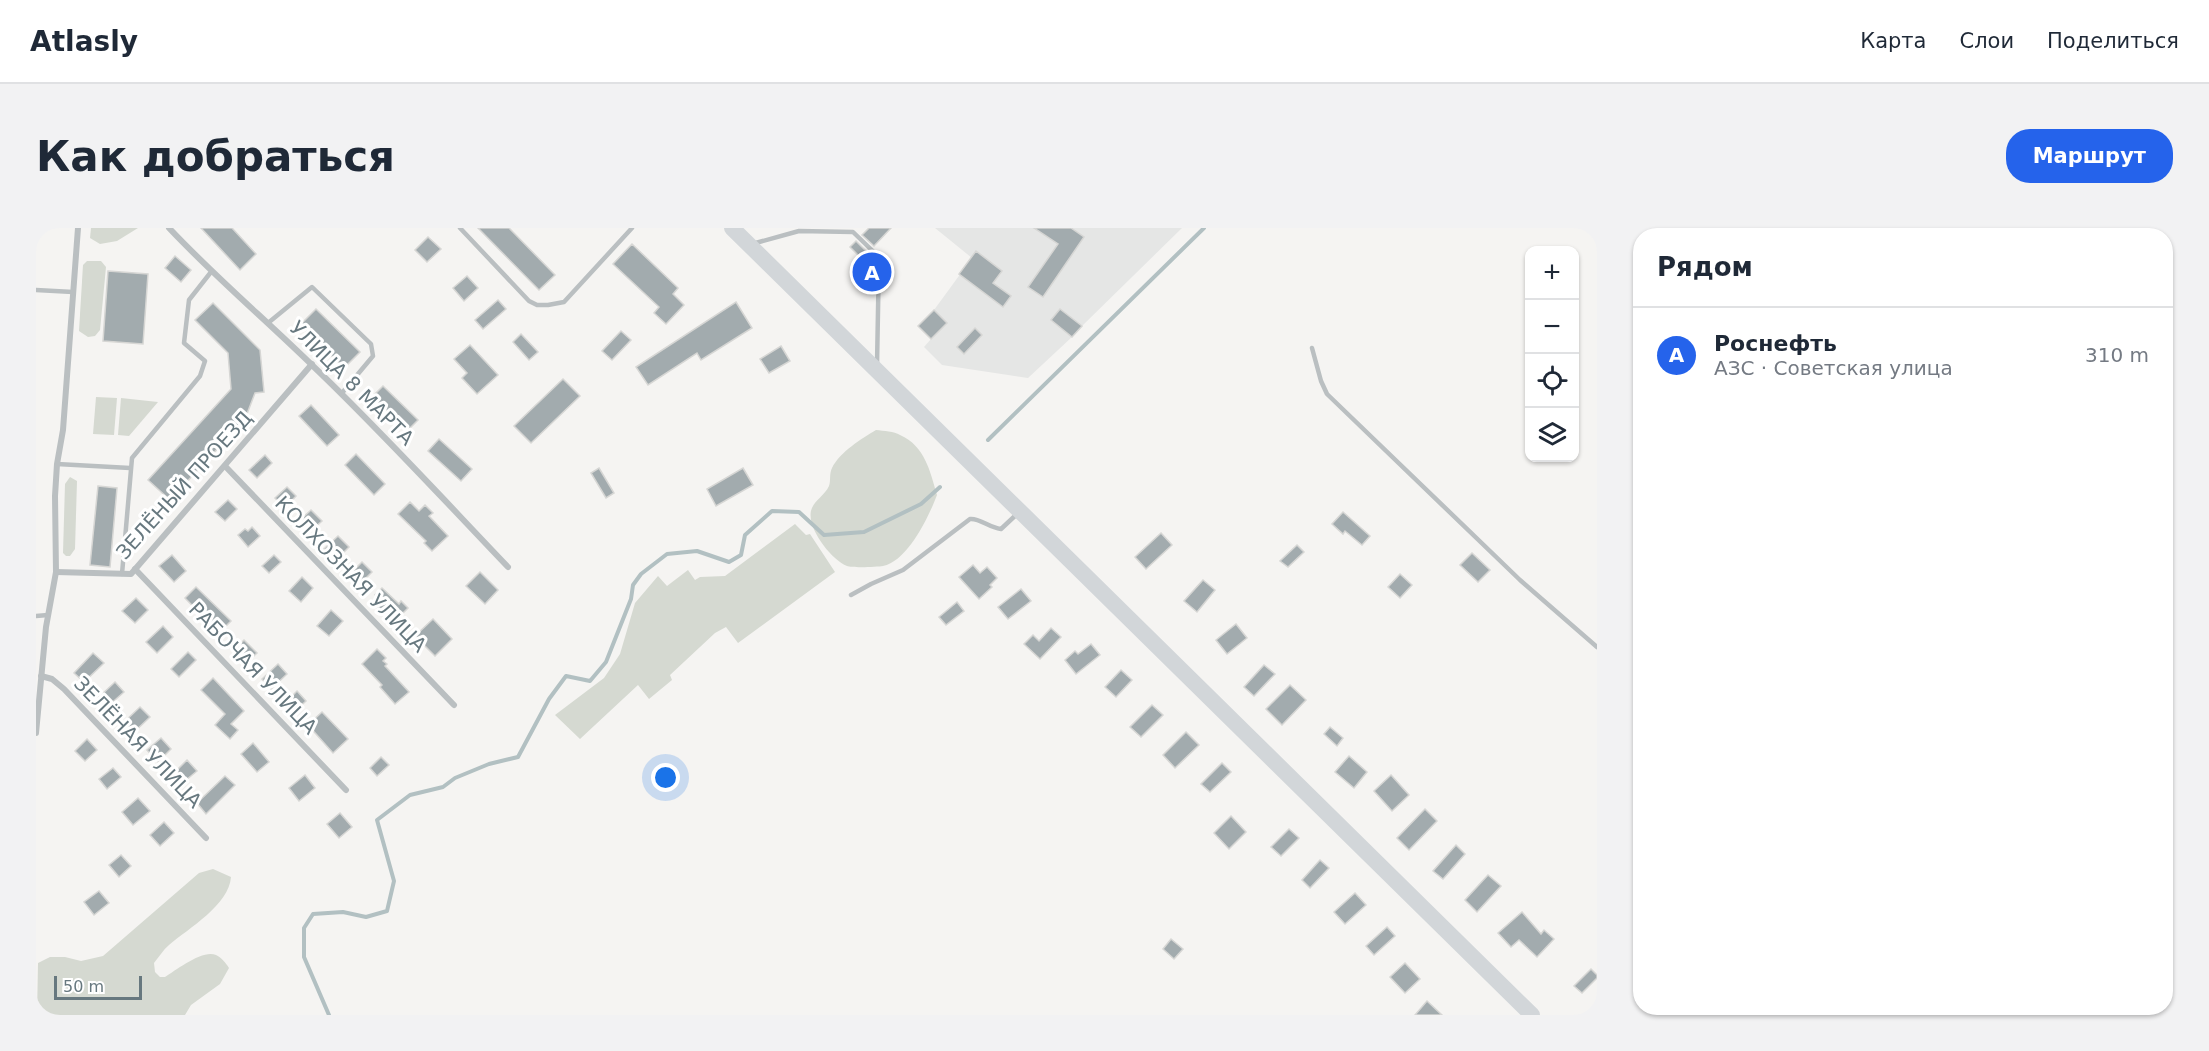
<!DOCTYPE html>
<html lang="ru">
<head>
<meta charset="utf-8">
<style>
  body { margin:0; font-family:"DejaVu Sans",sans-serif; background:#f2f2f3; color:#1f2937 }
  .controls { position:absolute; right:18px; top:18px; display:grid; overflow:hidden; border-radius:12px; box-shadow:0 2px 4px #0004 }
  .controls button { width:54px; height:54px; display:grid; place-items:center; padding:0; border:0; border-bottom:2px solid #e0e1e3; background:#fff; color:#1f2937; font:30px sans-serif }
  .scale { position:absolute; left:18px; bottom:15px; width:88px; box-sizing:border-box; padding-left:6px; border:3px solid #67787f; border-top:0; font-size:16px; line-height:21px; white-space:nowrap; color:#67787f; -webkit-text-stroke:4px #fff; paint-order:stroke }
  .you { position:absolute; left:630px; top:550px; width:21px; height:21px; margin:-15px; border:4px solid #fff; border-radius:50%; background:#1a73e8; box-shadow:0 0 0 9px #1a73e833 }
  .badge { display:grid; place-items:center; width:39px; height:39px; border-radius:50%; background:#2563eb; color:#fff; font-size:20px; font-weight:700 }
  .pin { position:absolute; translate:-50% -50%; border:3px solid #fff; box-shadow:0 2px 6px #0006 }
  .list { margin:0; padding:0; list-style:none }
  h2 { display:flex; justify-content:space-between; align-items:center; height:78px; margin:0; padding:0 24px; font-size:26px }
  h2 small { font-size:20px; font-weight:400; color:#747a83 }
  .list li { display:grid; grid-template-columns:39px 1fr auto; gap:18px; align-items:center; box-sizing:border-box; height:96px; padding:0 24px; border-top:2px solid #e0e1e3 }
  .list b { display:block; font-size:22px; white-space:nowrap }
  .list p { margin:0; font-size:20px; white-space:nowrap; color:#747a83 }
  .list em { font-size:20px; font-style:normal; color:#747a83 }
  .icon { flex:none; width:33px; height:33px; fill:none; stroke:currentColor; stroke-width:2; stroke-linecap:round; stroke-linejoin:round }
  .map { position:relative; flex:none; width:1561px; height:787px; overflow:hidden; border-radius:24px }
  header { display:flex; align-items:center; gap:36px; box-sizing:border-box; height:84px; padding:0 30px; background:#fff; border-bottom:2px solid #e0e1e3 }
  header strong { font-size:28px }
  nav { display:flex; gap:33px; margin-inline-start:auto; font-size:21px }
  .intro { display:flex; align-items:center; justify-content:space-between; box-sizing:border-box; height:144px; padding:0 36px }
  h1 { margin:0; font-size:42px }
  .button { padding:15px 27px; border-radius:24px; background:#2563eb; color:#fff; font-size:21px; font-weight:700 }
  main { display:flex; gap:36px; padding:0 36px }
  aside { flex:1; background:#fff; border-radius:24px; box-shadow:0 2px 4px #0004 }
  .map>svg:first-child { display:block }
  .built { fill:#e5e6e5 }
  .green { fill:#d5d9d1 }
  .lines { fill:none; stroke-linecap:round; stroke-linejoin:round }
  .stream { stroke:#b2c0c2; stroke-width:4 }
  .building { fill:#a2abae; stroke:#d6d6d4; stroke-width:1.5 }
  .service { stroke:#babfc1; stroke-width:4.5 }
  .minor { stroke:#babfc1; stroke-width:6 }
  .secondary { stroke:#d2d6d9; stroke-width:16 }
  .labels { text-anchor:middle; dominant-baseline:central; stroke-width:6; stroke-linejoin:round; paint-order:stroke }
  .street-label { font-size:20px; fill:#67787f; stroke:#fff }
</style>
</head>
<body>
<header>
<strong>Atlasly</strong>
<nav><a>Карта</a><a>Слои</a><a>Поделиться</a></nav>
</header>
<div class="intro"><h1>Как добраться</h1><a class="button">Маршрут</a></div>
<main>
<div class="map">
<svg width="1561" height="787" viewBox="0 0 1561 787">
  <rect width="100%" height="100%" fill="#f5f4f2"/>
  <path class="built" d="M899,0H1146L1046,98L1036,109L992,150L906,137L888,119L895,111L883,99L898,82L936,30Z"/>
  <g class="green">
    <path d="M55,0H102L81,13L64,16L54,10Z"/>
    <path d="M51,33H65L70,39L64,102L59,108L52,109L43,103L47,37Z"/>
    <path d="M60,169L81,170L78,207L57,206Z"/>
    <path d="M85,170L122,174L93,208L82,207Z"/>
    <path d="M840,202C848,203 858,203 864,207C889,218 894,243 901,267C893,288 872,333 847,338C841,339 816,340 811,338C795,332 768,297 776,280C779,272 789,267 793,258C795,253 793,246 796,240C804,224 825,211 840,202Z"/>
    <path d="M34,249L41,253L39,321L34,328H30L27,325L29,256Z"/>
    <path d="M759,296L770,307L774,306L799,344L702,415L690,399L679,405L634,447L636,452L613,471L602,457L544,511L519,487L568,450L584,426L599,375L622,348L631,358L652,342L659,352L664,349L689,348Z"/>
    <path d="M177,641L195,649C193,677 153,700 133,717C127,722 123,729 118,735L119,744L124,749H129C140,742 167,721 180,727C185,729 190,735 193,740L184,756L155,777L149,787H1L2,735L14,729H29L45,733L67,728L163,645Z"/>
  </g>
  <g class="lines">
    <g class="stream">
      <path d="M952,212L1168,0"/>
      <path d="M293,787L268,729V700L277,686L307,684L330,689L351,683L358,653L341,592L374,567L407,559L419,550L453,536L482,529L513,471L530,448L554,453L570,434L595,371L597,357L605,346L631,326L661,323L693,334L705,327L709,307L736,283L763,284L788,307L828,304L885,276L904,259"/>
    </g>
  </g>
  <g class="building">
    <path d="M165,0H196L220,26L204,42Z"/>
    <path d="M442,0H473L519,47L503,62Z"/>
    <path d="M833,0H855L838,18L826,7Z"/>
    <path d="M998,0H1035L1048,9L1007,69L992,59L1022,16Z"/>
    <path d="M392,9L405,21L391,34L379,22Z"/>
    <path d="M820,13L831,24L825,30L814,19Z"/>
    <path d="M596,16L642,60L637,66L648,77L630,96L618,85L623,79L577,36Z"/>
    <path d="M940,23L966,43L957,55L975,68L967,79L923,46Z"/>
    <path d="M139,28L155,42L145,54L129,40Z"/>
    <path d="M72,43L112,46L107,116L67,113Z"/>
    <path d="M431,48L442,60L428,73L417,60Z"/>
    <path d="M462,72L470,81L447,101L439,92Z"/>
    <path d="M700,74L716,100L665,132L661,125L612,157L600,139Z"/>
    <path d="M177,75L224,122L228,164L219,165L209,191L134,272L112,252L195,161L192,125L159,92Z"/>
    <path d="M280,81L324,124L308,140L264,97Z"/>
    <path d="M1024,81L1046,98L1036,109L1015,92Z"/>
    <path d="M898,82L911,95L895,111L882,98Z"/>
    <path d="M939,100L946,107L928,126L921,119Z"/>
    <path d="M585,103L595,112L576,132L566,123Z"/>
    <path d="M485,106L502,124L493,132L477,114Z"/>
    <path d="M434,117L462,147L441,166L426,150L431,145L418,131Z"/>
    <path d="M745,118L754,133L733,145L724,131Z"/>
    <path d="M527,151L544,168L495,215L478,198Z"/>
    <path d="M347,158L382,192L371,203L336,169Z"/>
    <path d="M275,177L303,207L291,218L263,188Z"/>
    <path d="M403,211L436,241L425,253L392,223Z"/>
    <path d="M320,226L349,256L338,267L309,237Z"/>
    <path d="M229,227L236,235L221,250L213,242Z"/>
    <path d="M563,240L578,265L570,270L555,245Z"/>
    <path d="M707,240L717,257L680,278L671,261Z"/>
    <path d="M62,258L81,260L74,339L54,337Z"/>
    <path d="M251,259L260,268L249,280L239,270Z"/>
    <path d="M192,272L201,281L189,293L179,284Z"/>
    <path d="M374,274L383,283L389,277L397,285L393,288L412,308L396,323L388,315L390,313L362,286Z"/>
    <path d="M275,282L286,293L276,302L273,299L269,303L262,294Z"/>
    <path d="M1307,284L1334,308L1326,317L1309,303L1307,306L1296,296Z"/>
    <path d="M216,299L224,308L212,319L202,307L209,301L212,303Z"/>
    <path d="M1125,305L1136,317L1110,341L1099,329Z"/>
    <path d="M302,308L313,319L300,332L288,321Z"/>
    <path d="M1261,317L1268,324L1252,339L1244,333Z"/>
    <path d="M1436,325L1454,342L1442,354L1424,337Z"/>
    <path d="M136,327L150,343L138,354L123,338Z"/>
    <path d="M238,327L245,334L233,345L226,338Z"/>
    <path d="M326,334L336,344L324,356L314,346Z"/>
    <path d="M937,337L944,345L951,339L961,350L954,357L956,359L943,371L923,349Z"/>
    <path d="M444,344L462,362L449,376L430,358Z"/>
    <path d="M1364,346L1376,357L1364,370L1352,359Z"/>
    <path d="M266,349L277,360L265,374L253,363Z"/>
    <path d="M1167,352L1179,362L1161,384L1148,373Z"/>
    <path d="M160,359L195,393L183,405L149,370Z"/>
    <path d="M346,360L363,376L365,373L372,380L357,395L337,376L343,370L339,367Z"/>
    <path d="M985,361L995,373L972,391L962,379Z"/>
    <path d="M100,370L112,382L99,395L86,383Z"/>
    <path d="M921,374L928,383L910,397L903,389Z"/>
    <path d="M295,382L307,393L293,408L281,398Z"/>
    <path d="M397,391L416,411L399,428L379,408Z"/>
    <path d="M1200,396L1211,410L1191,426L1180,412Z"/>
    <path d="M127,398L137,409L121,425L110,414Z"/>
    <path d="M1015,400L1025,409L1004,431L988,416L997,407L1003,413Z"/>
    <path d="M208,412L221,425L211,434L199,421Z"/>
    <path d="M1055,416L1064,427L1040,446L1029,432L1039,423L1042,426Z"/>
    <path d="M341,421L350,430L347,433L351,436L349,438L373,464L359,476L344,459L346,457L326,436Z"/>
    <path d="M152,424L160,432L143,449L135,441Z"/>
    <path d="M57,425L68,435L48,454L38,445Z"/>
    <path d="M242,436L251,446L235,461L226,451Z"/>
    <path d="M1228,437L1239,446L1218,468L1208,459Z"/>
    <path d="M1085,442L1096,452L1080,469L1069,459Z"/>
    <path d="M177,450L208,483L195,496L202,502L194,511L179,497L189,486L165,462Z"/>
    <path d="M79,454L88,464L71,479L62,470Z"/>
    <path d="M1254,457L1270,472L1246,497L1230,481Z"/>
    <path d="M261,463L270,473L258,484L249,475Z"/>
    <path d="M1116,477L1127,487L1105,509L1094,499Z"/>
    <path d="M104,479L114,489L96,506L86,496Z"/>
    <path d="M286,484L312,511L297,525L272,497Z"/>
    <path d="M1294,499L1307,510L1301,518L1288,506Z"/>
    <path d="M1150,504L1163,517L1139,540L1127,527Z"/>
    <path d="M125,510L135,521L122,534L111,522Z"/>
    <path d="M51,511L61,522L49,533L39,523Z"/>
    <path d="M217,515L233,534L221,544L205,526Z"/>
    <path d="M1313,528L1331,544L1318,560L1299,544Z"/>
    <path d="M345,529L353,537L341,548L334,540Z"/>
    <path d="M151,532L161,543L144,557L136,547Z"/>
    <path d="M1186,535L1195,544L1174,564L1165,556Z"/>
    <path d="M77,540L85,549L71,561L63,551Z"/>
    <path d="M269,547L279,560L263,573L253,560Z"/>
    <path d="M1355,547L1373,567L1356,583L1338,563Z"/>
    <path d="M189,548L199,557L170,586L161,575Z"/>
    <path d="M102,570L114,583L97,597L86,584Z"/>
    <path d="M1389,581L1401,593L1373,622L1361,610Z"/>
    <path d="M304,585L316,599L303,610L291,596Z"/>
    <path d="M1195,588L1210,604L1193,621L1178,605Z"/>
    <path d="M128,594L138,605L124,618L114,607Z"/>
    <path d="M1253,601L1263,610L1245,628L1235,619Z"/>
    <path d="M1420,617L1429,626L1407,651L1397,643Z"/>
    <path d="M85,627L95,638L83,649L73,637Z"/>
    <path d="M1284,632L1293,640L1274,660L1266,652Z"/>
    <path d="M1452,647L1465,658L1441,684L1429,672Z"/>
    <path d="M63,663L73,675L58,687L48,674Z"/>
    <path d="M1319,665L1330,677L1309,696L1298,684Z"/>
    <path d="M1486,684L1505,706L1508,702L1518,711L1501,729L1483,712L1475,719L1462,705Z"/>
    <path d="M1351,699L1359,708L1338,727L1330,718Z"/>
    <path d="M1135,711L1147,721L1138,731L1127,721Z"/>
    <path d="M1369,735L1384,751L1369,765L1354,749Z"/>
    <path d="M1555,741L1561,747V750L1546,765L1538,758Z"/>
    <path d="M1391,773L1406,787H1379Z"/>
  </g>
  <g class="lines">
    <g class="service">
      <path d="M424,0L493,73L501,77H512L528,74L596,0"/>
      <path d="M716,16L763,3L817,4L843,29L841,137"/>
      <path d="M0,62L37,64"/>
      <path d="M232,95L276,59L335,116L337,128L306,165"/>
      <path d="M1276,120L1285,153L1291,166L1484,352L1561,419"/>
      <path d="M21,236L94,240"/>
      <path d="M86,346L96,230L164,148L169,133L148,115L153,72L175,44"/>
      <path d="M815,367L835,356L867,342L934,291C944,290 952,299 965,301L981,286"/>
      <path d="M0,388L12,387"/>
    </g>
    <g class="minor">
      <path d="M133,0C179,49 230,92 278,139C345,203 408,272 472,339"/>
      <path d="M189,238L418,477"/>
      <path d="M99,341L310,562"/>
      <path d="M20,344L95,346L276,136"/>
      <path d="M5,448L16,451L28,461L170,610"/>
      <path d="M0,505L10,399L20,344L19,268L21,236L27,202L42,0"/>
    </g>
    <path class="secondary" d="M696,0L1496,787"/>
  </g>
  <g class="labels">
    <g class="street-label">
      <text transform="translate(316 155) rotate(45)">УЛИЦА 8 МАРТА</text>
      <text transform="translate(148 257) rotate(-48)">ЗЕЛЁНЫЙ ПРОЕЗД</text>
      <text transform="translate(315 346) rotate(46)">КОЛХОЗНАЯ УЛИЦА</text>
      <text transform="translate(217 440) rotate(46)">РАБОЧАЯ УЛИЦА</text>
      <text transform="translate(102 514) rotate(46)">ЗЕЛЁНАЯ УЛИЦА</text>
    </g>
  </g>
</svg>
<div class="controls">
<button>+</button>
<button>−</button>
<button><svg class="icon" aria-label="locate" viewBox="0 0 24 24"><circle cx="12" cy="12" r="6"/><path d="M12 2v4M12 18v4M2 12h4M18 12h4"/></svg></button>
<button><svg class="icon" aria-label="layers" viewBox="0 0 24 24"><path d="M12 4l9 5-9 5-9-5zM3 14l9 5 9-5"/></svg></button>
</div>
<div class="scale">50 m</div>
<div class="you"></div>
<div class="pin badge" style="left:836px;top:44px">A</div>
</div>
<aside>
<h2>Рядом<small></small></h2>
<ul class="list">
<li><span class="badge">A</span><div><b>Роснефть</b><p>АЗС · Советская улица</p></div><em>310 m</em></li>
</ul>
</aside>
</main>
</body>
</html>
